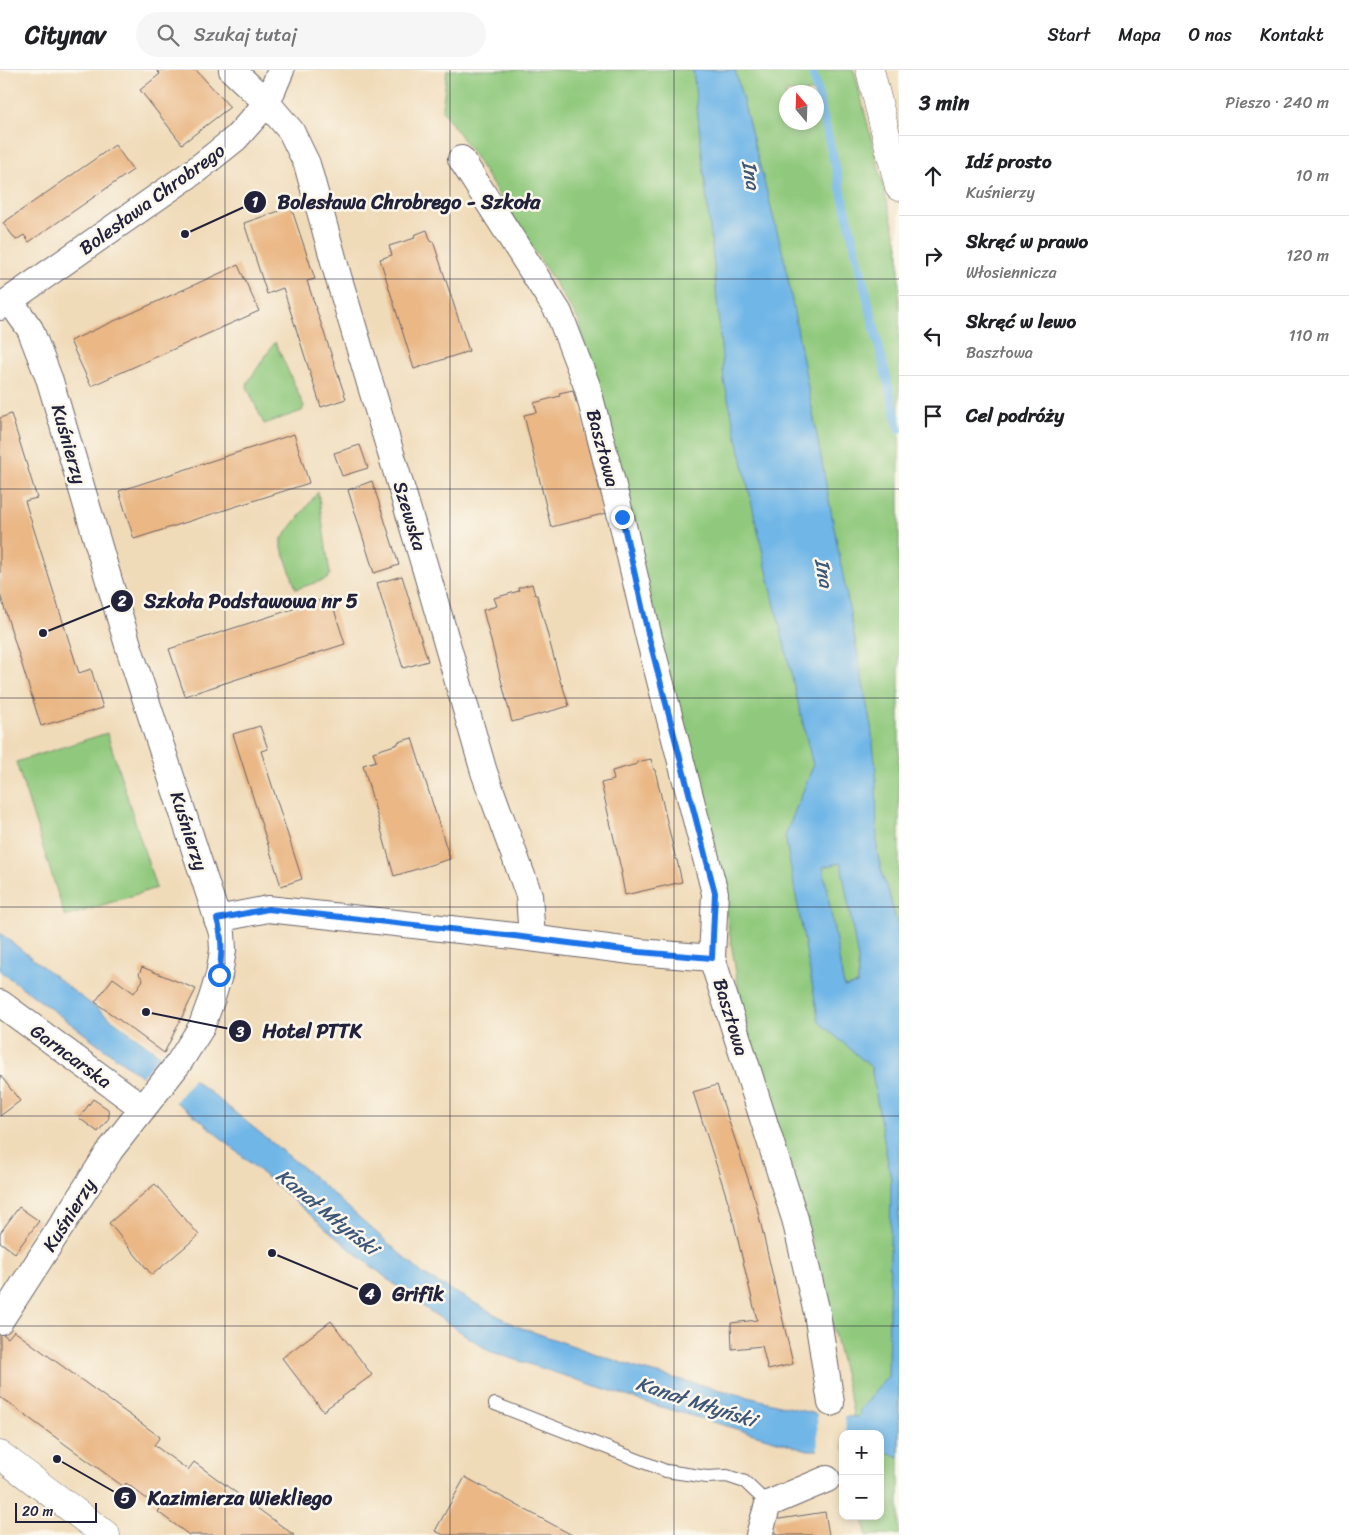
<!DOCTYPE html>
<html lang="pl">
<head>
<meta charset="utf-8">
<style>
  body { margin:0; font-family:Sriracha,sans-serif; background:#f6f6f6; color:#202124 }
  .controls { position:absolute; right:15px; bottom:15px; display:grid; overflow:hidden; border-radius:10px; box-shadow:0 2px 8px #0003 }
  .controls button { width:45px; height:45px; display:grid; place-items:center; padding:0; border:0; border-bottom:1px solid #e0e0e0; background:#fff; color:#202124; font:25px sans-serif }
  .compass { position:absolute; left:779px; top:15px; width:45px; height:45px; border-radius:50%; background:#fff; box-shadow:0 2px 8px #0003; rotate:341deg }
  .scale { position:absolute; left:15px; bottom:12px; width:82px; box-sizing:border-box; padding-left:5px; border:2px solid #22223b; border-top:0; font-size:14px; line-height:18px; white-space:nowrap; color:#22223b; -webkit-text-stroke:4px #fbf7ec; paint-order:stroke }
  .stop { position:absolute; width:15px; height:15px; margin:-11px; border:4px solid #1a73e8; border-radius:50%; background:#fff }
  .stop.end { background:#1a73e8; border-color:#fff; box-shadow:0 1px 5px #0008 }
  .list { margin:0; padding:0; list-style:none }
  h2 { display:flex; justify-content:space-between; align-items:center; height:65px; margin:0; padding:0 20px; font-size:21px }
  h2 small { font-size:16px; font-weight:400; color:#757577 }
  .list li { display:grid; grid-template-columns:32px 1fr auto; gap:15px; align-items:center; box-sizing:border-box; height:80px; padding:0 20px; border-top:1px solid #e0e0e0 }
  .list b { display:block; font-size:19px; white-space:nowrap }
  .list p { margin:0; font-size:16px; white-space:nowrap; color:#757577 }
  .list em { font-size:16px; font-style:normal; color:#757577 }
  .icon { flex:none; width:28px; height:28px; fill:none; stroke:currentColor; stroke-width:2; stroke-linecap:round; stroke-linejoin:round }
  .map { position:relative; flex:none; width:899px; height:1465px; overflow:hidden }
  header { display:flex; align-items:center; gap:30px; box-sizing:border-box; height:70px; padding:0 25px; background:#fff; border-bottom:1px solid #e0e0e0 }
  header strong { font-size:24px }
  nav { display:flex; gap:28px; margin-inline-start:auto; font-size:18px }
  .search { width:350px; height:45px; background:#f6f6f6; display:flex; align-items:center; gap:12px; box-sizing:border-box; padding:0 18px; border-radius:28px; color:#757577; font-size:19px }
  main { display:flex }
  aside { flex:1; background:#fff }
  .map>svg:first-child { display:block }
  .green { fill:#90c97d; stroke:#59765c; fill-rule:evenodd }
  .water { fill:#70b6e7; stroke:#496c91; fill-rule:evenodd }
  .pier { fill:#f0dbb9 }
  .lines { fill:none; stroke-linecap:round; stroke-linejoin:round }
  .stream { stroke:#70b6e7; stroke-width:9 }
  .building { fill:#eab785 }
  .service-casing { stroke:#6a6367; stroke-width:14 }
  .minor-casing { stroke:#6a6367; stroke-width:28 }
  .tertiary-casing { stroke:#6a6367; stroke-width:29 }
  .primary-casing { stroke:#6a6367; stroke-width:29 }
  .service { stroke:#fff; stroke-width:12 }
  .minor { stroke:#fff; stroke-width:26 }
  .tertiary { stroke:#fff; stroke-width:28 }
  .primary { stroke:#fff; stroke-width:28 }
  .route { stroke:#1a73e8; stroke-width:6 }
  .grid { fill:none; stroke:#22223b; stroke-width:1; stroke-opacity:0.55 }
  .labels { text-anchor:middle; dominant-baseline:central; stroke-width:5; stroke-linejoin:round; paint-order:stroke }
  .street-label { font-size:19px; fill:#22223b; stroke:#fbf7ec }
  .water-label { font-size:20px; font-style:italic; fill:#3d5677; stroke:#fbf7ec }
  .leader { fill:none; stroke:#22223b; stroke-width:2 }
  .callout-dot { fill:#22223b; stroke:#fbf7ec; stroke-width:2 }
  .mark-label { font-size:15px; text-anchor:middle; font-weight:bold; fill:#fff }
  .callout-label { font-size:20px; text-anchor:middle; font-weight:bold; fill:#22223b; stroke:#fbf7ec; stroke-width:5; stroke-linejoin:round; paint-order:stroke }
</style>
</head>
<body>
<header>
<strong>Citynav</strong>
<div class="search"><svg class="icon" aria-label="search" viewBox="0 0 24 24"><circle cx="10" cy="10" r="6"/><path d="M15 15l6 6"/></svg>Szukaj tutaj</div>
<nav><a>Start</a><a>Mapa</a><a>O nas</a><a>Kontakt</a></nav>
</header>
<main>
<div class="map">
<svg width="899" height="1465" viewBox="0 0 899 1465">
  <rect width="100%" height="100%" fill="#fbf7ec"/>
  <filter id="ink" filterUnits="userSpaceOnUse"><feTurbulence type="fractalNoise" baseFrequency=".02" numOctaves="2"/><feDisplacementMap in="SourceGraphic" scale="10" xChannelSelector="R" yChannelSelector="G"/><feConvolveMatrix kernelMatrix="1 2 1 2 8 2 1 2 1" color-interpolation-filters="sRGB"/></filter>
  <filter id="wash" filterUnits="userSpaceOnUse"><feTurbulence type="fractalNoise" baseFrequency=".0096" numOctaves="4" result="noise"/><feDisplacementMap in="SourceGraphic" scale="20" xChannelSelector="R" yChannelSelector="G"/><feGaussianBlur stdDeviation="1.12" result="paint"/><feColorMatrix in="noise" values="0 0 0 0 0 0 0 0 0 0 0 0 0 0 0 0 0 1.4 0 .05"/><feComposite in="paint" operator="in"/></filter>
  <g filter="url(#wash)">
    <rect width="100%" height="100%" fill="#f0dbb9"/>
    <g class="green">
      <path d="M447,0H854L899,179V1465H866L863,1446H880V1364H856L851,1332L803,1136L743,946L727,847L579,251L473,84L442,40ZM786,22H816V52H786Z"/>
      <path d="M275,272L304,336L302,341L264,354L247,317L248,312Z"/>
      <path d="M318,422L330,504L327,509L296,519L281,475V470Z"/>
      <path d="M107,663L156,818L65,847L16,692Z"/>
    </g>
    <path class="water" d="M693,0H735L784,188L871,656L876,700L877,782L884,811L888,820L899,862V1387L880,1380V1364H843V1380H808L648,1333L489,1281L418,1233L350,1179L199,1049L0,901V863L76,923L206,1019L307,1101L424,1205L516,1256L642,1300L823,1346L859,1347L860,1340L888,1306L891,1110L871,997L819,952L785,766L813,696L772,523L724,311L714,197ZM841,793L858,890V914L844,917L823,797Z"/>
    <g class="pier">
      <path d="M161,983L194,1008L174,1034L140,1009Z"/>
      <path d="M817,1342L823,1344H845L846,1364H843V1382H818Z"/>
    </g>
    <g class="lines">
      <path class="stream" d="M812,0L899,359"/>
    </g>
    <g id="blocks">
      <g class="building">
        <path d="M156,0H196L230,37L182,74L140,20L160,4Z"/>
        <path d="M115,75L133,100L29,172L24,165L16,170L3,153Z"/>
        <path d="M291,137L315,209L307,211L346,329L321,337L283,218L267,224L244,153Z"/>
        <path d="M427,160L431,172L433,171L469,281L414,299L380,189L392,185L389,176L415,168L414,165Z"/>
        <path d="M238,195L259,241L91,316L70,271Z"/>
        <path d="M573,320L576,332H578L600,421H602L607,443L551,457L524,345L537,342L534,333L560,326L559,323Z"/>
        <path d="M11,344L37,428L25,431L79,603L91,599L103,638L41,656L0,524V348Z"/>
        <path d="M294,364L309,413L134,469L119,421Z"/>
        <path d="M360,375L368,398L342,406L334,383Z"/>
        <path d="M372,411L399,495L374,503L348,420Z"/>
        <path d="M402,506L428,591L403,598L377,513Z"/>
        <path d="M532,514L535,525H537L561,614H562L569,636L512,652L483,540L497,536L494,528L519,521L518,518Z"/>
        <path d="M330,527L345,574L185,626L169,579Z"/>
        <path d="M260,656L268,679L261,681L302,809L281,816L233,664Z"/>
        <path d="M412,668L450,789L394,806L363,695L376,691L373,682L398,674V672Z"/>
        <path d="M651,689L654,700H655L676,790H677L682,812L625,825L621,803H622L601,713L614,710L612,701L637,694V692Z"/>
        <path d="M142,897L196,919L164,983L95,932L113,908L134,923L143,910L139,904Z"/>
        <path d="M0,1005L20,1031L0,1046Z"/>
        <path d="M717,1015L756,1133L793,1294L768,1300L762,1276L732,1279L731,1253L757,1250L731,1141L693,1022Z"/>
        <path d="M93,1029L108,1039L109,1048L98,1062L79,1048Z"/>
        <path d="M155,1114L199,1165L152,1205L109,1153Z"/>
        <path d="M19,1137L39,1151L15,1183L0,1172V1163Z"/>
        <path d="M331,1251L372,1305L323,1341L282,1288Z"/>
        <path d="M14,1261L160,1367L154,1375L188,1400L194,1392L294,1465H189L158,1442L160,1439L126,1413L124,1417L0,1327V1262L8,1268Z"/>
        <path d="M465,1407L572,1465H444L435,1461Z"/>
        <path d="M825,1442L829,1465H776L773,1450Z"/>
      </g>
    </g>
  </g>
  <g filter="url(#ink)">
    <use href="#blocks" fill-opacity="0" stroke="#6a6367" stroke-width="1"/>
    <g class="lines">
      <g class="service-casing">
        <path id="service" d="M495,1334L666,1401L707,1407L727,1406L745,1412L768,1434"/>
      </g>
      <g class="minor-casing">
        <g id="minor">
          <path d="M232,0L267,33L291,61L307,94L338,206L427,504L484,702L529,825L532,868"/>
          <path d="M461,89L559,243L587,316L621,447L649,568L715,823L712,888L795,1149L817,1243L831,1333"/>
          <path d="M0,237L196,100L236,68L267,33L281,0"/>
          <path d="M217,849L268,839L514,866L639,882L712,888"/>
          <path d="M0,933L143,1038"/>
          <path d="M0,1251L111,1079L178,994L201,958L212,928L219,905L223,880L222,863L128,575L50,311L30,259L10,231"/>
          <path d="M759,1465L768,1434L827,1409"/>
        </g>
      </g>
      <g class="tertiary-casing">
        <path id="tertiary" d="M0,1385L106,1465"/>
      </g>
      <g class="primary-casing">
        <path id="primary" d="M870,0L899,117"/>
      </g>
      <use href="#service" class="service"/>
      <use href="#minor" class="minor"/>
      <use href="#tertiary" class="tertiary"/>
      <use href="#primary" class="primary"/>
    </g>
  </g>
  <g class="lines" filter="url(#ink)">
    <path class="route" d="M219,905C222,885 223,868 217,849L268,839L514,866L639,882L712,888L715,823L649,568L622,447"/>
  </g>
  <path class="grid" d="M225,0V1465M450,0V1465M674,0V1465M0,209H899M0,419H899M0,628H899M0,837H899M0,1046H899M0,1256H899"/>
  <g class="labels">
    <g class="street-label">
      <text transform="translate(152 129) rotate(-36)">Bolesława Chrobrego</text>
      <text transform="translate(69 374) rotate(74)">Kuśnierzy</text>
      <text transform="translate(603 378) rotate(75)">Basztowa</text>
      <text transform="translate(410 446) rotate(73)">Szewska</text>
      <text transform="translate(189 761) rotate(72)">Kuśnierzy</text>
      <text transform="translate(731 947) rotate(73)">Basztowa</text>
      <text transform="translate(71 986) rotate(36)">Garncarska</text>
      <text transform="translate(69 1145) rotate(-58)">Kuśnierzy</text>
    </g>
    <g class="water-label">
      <text transform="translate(751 105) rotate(80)">Ina</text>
      <text transform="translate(824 503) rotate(80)">Ina</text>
      <text transform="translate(327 1142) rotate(39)">Kanał Młyński</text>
      <text transform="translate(696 1332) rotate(18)">Kanał Młyński</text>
    </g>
  </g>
  <path class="leader" d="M185 164L255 132M43 563L122 531M146 942L240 961M272 1183L370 1224M57 1389L125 1428"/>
  <g class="callout-dot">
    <circle cx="185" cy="164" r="5"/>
    <circle cx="43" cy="563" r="5"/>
    <circle cx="146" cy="942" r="5"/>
    <circle cx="272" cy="1183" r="5"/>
    <circle cx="57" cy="1389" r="5"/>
    <circle cx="255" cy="132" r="12"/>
    <circle cx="122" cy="531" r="12"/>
    <circle cx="240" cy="961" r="12"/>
    <circle cx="370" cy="1224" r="12"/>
    <circle cx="125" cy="1428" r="12"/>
  </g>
  <g class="mark-label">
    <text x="255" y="137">1</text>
    <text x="122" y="536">2</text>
    <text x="240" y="967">3</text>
    <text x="370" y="1229">4</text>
    <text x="125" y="1433">5</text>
  </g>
  <g class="callout-label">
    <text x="409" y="139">Bolesława Chrobrego - Szkoła</text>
    <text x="251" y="538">Szkoła Podstawowa nr 5</text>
    <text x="312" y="968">Hotel PTTK</text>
    <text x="418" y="1231">Grifik</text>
    <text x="240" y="1435">Kazimierza Wiekliego</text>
  </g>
</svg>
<div class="controls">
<button>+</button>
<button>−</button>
</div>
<svg class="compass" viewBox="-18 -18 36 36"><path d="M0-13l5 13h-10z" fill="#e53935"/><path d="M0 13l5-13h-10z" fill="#757577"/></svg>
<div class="scale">20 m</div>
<div class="stop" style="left:219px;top:905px"></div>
<div class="stop end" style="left:622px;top:447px"></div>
</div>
<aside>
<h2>3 min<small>Pieszo · 240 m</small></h2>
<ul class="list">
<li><svg class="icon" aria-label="ahead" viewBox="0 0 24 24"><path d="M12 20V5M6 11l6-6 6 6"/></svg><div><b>Idź prosto</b><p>Kuśnierzy</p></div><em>10 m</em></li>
<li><svg class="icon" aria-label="right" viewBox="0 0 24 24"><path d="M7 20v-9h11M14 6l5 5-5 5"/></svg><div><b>Skręć w prawo</b><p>Włosiennicza</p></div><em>120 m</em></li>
<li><svg class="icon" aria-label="left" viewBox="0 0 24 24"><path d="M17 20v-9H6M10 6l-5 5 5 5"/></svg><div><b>Skręć w lewo</b><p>Basztowa</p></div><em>110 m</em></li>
<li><svg class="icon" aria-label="arrive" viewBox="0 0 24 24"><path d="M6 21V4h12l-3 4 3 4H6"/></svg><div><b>Cel podróży</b></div></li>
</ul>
</aside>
</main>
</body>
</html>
